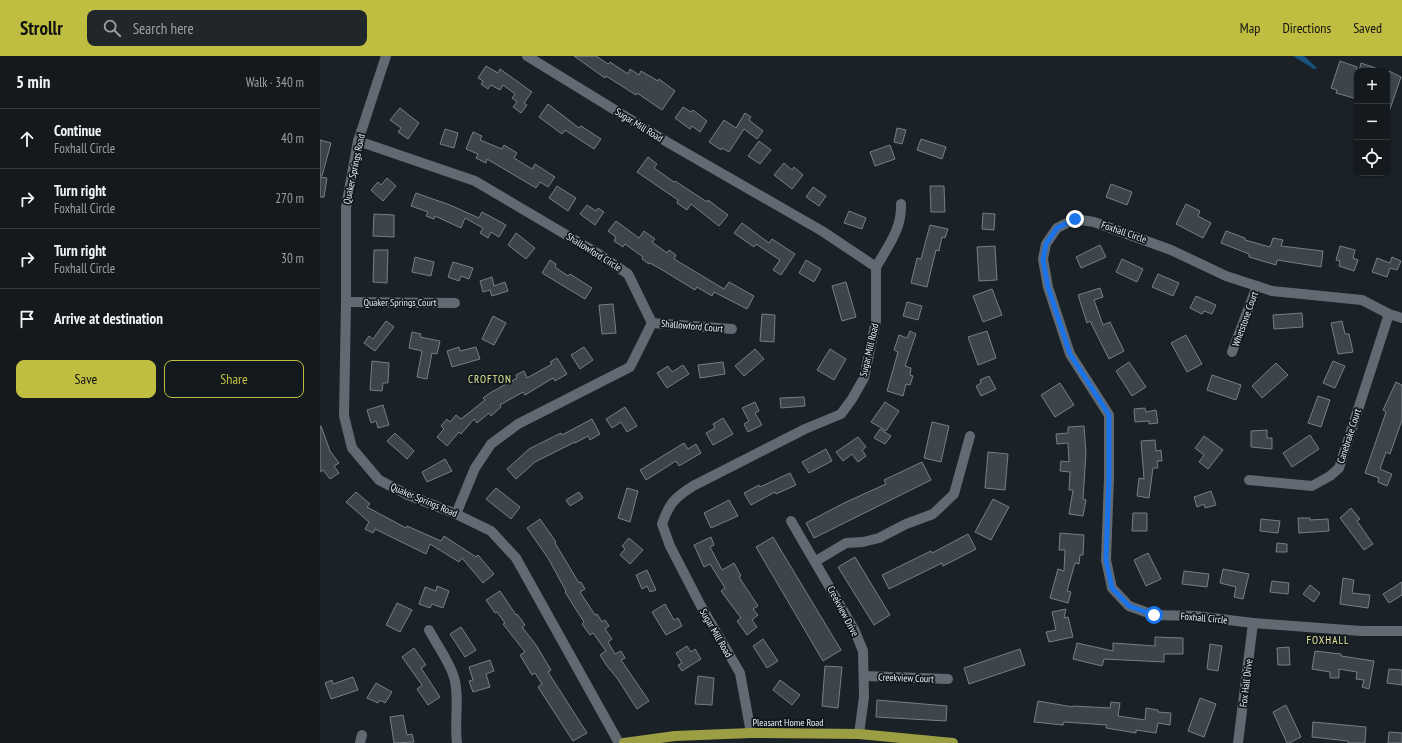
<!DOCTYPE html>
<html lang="en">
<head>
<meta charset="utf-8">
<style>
  body { margin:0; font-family:"PT Sans Narrow",sans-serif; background:#21262a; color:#f1f3f6 }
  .controls { position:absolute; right:12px; top:12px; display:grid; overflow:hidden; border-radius:8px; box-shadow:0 1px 3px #0004 }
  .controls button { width:36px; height:36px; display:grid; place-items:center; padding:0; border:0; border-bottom:1px solid #33383b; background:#14191d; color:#f1f3f6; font:20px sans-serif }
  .stop { position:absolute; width:12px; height:12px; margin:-9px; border:3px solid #1a73e8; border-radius:50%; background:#fff }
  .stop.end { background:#1a73e8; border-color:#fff; box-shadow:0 1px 4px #0008 }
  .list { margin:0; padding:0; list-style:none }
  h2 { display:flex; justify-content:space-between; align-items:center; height:52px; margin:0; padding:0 16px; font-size:17px }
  h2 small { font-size:13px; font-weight:400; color:#9da0a4 }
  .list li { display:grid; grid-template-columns:26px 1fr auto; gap:12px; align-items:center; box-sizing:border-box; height:60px; padding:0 16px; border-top:1px solid #33383b }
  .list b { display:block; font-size:15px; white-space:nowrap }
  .list p { margin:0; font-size:13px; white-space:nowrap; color:#9da0a4 }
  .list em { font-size:13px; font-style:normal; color:#9da0a4 }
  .actions { display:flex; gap:8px; padding:12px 16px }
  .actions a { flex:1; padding:9px 0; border:1px solid #bfbe41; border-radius:8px; text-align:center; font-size:14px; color:#bfbe41 }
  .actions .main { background:#bfbe41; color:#111 }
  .icon { flex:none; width:22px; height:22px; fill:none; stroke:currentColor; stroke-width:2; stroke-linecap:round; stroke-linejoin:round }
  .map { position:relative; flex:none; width:1082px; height:687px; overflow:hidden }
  header { display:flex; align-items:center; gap:24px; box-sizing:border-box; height:56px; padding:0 20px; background:#bfbe41; color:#111 }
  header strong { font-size:19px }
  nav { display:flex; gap:22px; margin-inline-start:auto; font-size:14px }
  .search { width:280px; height:36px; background:#21262a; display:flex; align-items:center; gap:10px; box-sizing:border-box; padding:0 14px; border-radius:8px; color:#9da0a4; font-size:15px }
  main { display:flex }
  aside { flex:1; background:#14191d }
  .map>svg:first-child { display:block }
  .water { fill:#18537e }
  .building { fill:#3c454c; stroke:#767f87 }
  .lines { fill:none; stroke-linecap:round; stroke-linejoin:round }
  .minor { stroke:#616a72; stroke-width:10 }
  .major { stroke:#9b9e42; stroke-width:10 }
  .route { stroke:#1a73e8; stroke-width:5 }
  .labels { text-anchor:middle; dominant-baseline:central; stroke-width:3.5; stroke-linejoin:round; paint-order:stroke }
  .street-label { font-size:10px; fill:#e8edf1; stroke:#10181e }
  .neighbourhood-label { font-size:11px; letter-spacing:1px; fill:#e6e798; stroke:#10181e }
</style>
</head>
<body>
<header>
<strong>Strollr</strong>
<div class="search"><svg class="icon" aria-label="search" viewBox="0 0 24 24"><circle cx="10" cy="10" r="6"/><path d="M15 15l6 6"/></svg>Search here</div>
<nav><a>Map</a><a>Directions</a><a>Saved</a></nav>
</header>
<main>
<aside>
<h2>5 min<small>Walk · 340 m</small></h2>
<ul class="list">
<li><svg class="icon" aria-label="ahead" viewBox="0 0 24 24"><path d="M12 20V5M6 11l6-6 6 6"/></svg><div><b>Continue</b><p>Foxhall Circle</p></div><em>40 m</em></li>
<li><svg class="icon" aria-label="right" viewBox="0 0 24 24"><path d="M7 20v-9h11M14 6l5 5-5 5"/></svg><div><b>Turn right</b><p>Foxhall Circle</p></div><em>270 m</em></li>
<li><svg class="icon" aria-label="right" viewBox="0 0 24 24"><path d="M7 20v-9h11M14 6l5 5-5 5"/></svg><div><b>Turn right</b><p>Foxhall Circle</p></div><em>30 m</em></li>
<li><svg class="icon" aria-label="arrive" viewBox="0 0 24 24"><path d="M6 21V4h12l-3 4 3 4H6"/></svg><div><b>Arrive at destination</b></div></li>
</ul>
<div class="actions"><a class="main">Save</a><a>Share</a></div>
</aside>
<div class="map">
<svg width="1082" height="687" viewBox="0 0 1082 687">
  <rect width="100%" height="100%" fill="#1a2127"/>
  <path class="water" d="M973,0H984L997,12L994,13Z"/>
  <g class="building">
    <path d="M254,0H276L288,8L290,6L308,18L310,13L319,19L321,15L338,25L339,23L355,35L342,54L317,37L316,39L286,20L285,22Z"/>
    <path d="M1020,5L1037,11V43L1016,37L1017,34L1011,32Z"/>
    <path d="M1041,7L1061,14V15H1039Z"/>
    <path d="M166,10L178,17L180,13L212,36L204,47L207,49L201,57L193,51L197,46L192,42L195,38L183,29L180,34L171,29L168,33L161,28L163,25L158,22Z"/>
    <path d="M1069,15L1081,21L1068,59L1067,19Z"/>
    <path d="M228,48L259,72L261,70L281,83L274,93L245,74L242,78L219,61Z"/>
    <path d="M363,51L371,56L373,54L387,65L380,76L372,70L370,73L355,62Z"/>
    <path d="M80,52L99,67L88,83L78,76L81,72L70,64Z"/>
    <path d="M425,57L431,61L429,64L443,75L437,83L424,73L409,96L402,92L401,94L389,86L404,64L416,72Z"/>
    <path d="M577,72L586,74L582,88L574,86Z"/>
    <path d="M125,73L138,77L134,92L120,88Z"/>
    <path d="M153,76L162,80L160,84L182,93L184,89L197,97L194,102L212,113L215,108L235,121L228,131L220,126L216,132L167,103L166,107L156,102L158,98L146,93Z"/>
    <path d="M601,83L626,91L622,103L597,94Z"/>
    <path d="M0,84L11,87L2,120H0Z"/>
    <path d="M439,85L451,94L440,108L428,100Z"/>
    <path d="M570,89L575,103L555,110L550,96Z"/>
    <path d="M328,101L337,108L334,112L354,126L355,125L387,146L388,144L408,159L399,170L371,148L367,154L357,147L358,144L317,116Z"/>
    <path d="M464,107L472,114L474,111L483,119L472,133L454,119Z"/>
    <path d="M0,121L7,122L4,141H0Z"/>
    <path d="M67,122L76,130L63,145L51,134L58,126L61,129Z"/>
    <path d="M791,128L812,136L807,149L786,141Z"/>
    <path d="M237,130L256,142L248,155L229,142Z"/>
    <path d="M610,130H624L625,156H611Z"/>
    <path d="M493,131L506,140L499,150L486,141Z"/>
    <path d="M96,137L130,149L159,162L162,156L186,169L179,181L171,176L168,182L160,177L163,172L145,162L141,172L115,160L114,163L106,160L108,156L91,150Z"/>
    <path d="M866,148L880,155L878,160L891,167L883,182L856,168Z"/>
    <path d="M267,149L276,155L278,152L284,156L275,169L260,158Z"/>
    <path d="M529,155L546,162L542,173L524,167Z"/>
    <path d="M663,157L675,158L674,174L662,173Z"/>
    <path d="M54,158L74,159V181L53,180Z"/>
    <path d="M296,165L319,182L324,175L335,183L332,186L347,197L349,194L356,199L354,203L404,233L409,226L434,240L427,253L394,236L392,240L377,231L375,234L344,215L330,207L329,208L322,203L323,201L305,188L303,191L294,185L296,181L288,175Z"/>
    <path d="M422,167L449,187L452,183L475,198L461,219L453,214L460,204L436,188L434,191L414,177Z"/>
    <path d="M610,169L628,173L625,182L622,181L619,195L616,194L607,231L591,227L597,202L601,203Z"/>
    <path d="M906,175L925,182V184L950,191L953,182L963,184L961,190L1003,195L1001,211L957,204L956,209L929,201V198L901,187Z"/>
    <path d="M196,177L215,192L206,203L188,189Z"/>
    <path d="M780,189L786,201L761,212L756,201Z"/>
    <path d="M675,190L677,224L659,225L657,191Z"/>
    <path d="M1020,190L1035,194L1033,202L1038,204L1034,215L1019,210L1020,205L1016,204Z"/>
    <path d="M54,194H68L67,227L53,226Z"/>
    <path d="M95,201L114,206L111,220L92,216Z"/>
    <path d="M1072,201L1081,205L1077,214L1070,212L1067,221L1052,216L1057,202L1070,207Z"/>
    <path d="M802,203L823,213L817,226L796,216Z"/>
    <path d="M230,204L236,208L235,211L248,220L250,218L272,232L265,243L222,217Z"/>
    <path d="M486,204L501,213L494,226L479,217Z"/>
    <path d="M133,206L153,212L149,223L141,220L139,225L128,221Z"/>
    <path d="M838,218L859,227L853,240L832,231Z"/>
    <path d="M172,221L174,230L185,226L188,235L172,240L170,234L163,236L160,225Z"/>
    <path d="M526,226L536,261L522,265L512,230Z"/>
    <path d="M780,232L783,241L774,244L783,269L790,266L804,295L789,303L770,265L767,267L758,239Z"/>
    <path d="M672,233L682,259L663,266L653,240Z"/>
    <path d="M876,240L896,249L892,258L884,255L882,258L870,252Z"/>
    <path d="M587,246L602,250L598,264L583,260Z"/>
    <path d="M293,248L296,277L282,278L279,249Z"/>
    <path d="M982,257L983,271L954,273L953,259Z"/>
    <path d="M442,258L455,259L454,286L440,285Z"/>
    <path d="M173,260L186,267L174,289L162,283Z"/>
    <path d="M66,265L74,271L55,295L44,287L49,280L53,283Z"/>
    <path d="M1022,265L1025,278H1029L1033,296L1018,298L1011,267Z"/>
    <path d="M590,275L596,278L585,310L591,312L590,319L593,320L590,329L586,328L583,340L567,335L578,296L574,294L579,279L587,282Z"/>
    <path d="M667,275L676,302L658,309L648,281Z"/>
    <path d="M92,276L101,278L100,281L120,285L117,298L112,297L107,323L97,321L102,295L89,292Z"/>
    <path d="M866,279L882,308L867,316L851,287Z"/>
    <path d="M139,291L140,295L156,291L160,303L132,311L127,295Z"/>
    <path d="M264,291L273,304L260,313L251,299Z"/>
    <path d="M435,293L444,303L424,320L415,310Z"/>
    <path d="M510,293L526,303L514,324L497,314Z"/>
    <path d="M237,302L247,318L235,325L233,322L205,339L203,336L180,349L181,351L171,360L169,357L157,367L154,363L141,378L139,376L127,390L117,381L124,373L121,370L127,363L130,366L136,359L141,363L165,344L163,342L170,337L197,322L196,319L204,315L207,322L232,308L230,306Z"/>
    <path d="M52,305L69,307L68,327H63L62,335L50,334Z"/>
    <path d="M1013,305L1025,310L1015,332L1003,327Z"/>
    <path d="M403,306L405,318L380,322L378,309Z"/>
    <path d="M809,306L826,331L812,340L796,315Z"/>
    <path d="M956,307L968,319L942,342L932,330Z"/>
    <path d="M363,309L369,318L347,332L337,317L348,310L352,316Z"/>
    <path d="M892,319L921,329L916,344L887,334Z"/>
    <path d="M669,320L676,333L661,340L656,330L661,327L660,324Z"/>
    <path d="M1076,326L1082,329V364L1070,398L1066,396L1060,413L1072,418L1067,430L1058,426L1059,422L1045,417L1066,356L1063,354Z"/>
    <path d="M740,327L754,349L735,361L721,339Z"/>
    <path d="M998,340L1010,344L1001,371L988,367Z"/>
    <path d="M484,341L485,350L461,352L460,342Z"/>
    <path d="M435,346L439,355L435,357L442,369L428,376L424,368L429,365L422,352Z"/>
    <path d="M565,346L579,355L566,375L551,366Z"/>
    <path d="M63,349L69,369L58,372L56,365L51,367L47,354Z"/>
    <path d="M305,351L317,370L307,376L301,366L292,372L286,363Z"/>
    <path d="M825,352L826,356L836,354L838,367L829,368V365L815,366L814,353Z"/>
    <path d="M403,362L413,378L393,389L386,377L395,372L393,368Z"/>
    <path d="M272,363L280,378L270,384L268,380L255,387V386L215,406L196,423L187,413L209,393L241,377L242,379Z"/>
    <path d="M612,366L629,370L621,406L604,402Z"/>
    <path d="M0,370H1L10,395L19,407L14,410L19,417L10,423L3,414L0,416Z"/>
    <path d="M764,370L766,397L763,443L766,444L763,460L749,458L753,434H749L750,416L740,415L741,405L749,406L748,387L737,388L736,378L748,377V371Z"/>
    <path d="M560,373L571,380L565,388L554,382Z"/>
    <path d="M947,374V382H952V393L931,391V375Z"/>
    <path d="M75,377L94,395L87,403L67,385Z"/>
    <path d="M990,379L999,393L972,411L963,397Z"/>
    <path d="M884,380L903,394L888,413L879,406L884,399L875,392Z"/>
    <path d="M538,381L546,391L542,394L546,400L538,406L532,398L523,405L516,396Z"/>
    <path d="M835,384L836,395L841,394L842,405H837L838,412H833L829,442L817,440L819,422L824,423L821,385Z"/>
    <path d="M364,387L368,393L376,388L381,397L359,410L356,405L326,424L320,414Z"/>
    <path d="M506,393L512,405L489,417L482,406Z"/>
    <path d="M668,396L688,398L685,434L665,432Z"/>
    <path d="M125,403L132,415L107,426L102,416Z"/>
    <path d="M602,406L611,424L494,482L486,467L524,447L566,428L564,424Z"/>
    <path d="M470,417L476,429L456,438L455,436L431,449L424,437L439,429L440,431Z"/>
    <path d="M176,432L200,451L191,463L166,443Z"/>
    <path d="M307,432L318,435L310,466L298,462Z"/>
    <path d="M891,435L896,449L885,452L884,448L877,451L874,441Z"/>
    <path d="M36,436L50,448L47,451L86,472L87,470L121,485L124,480L156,501L158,499L174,518L163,527L142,502L139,506L110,488L106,498L55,473L53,477L45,473L49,466L26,446Z"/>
    <path d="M259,436L263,442L250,450L246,444Z"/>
    <path d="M673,443L689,451L671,484L655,476Z"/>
    <path d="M409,444L418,460L391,472L384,457Z"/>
    <path d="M1031,452L1040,463L1037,465L1053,488L1044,494L1020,462Z"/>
    <path d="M813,457H827V475H812Z"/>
    <path d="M978,462H990V464L1008,463L1009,475L979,477Z"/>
    <path d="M220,463L236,486L235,487L259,527L261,526L265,533L260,536L275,559L277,558L282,566L285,564L289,570L285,573L292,583L288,586L295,598L301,595L305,602L301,604L329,645L317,653L297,622L287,610L280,599L286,595L273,577L270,579L262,568L264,566L245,536L246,535L228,502L207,472Z"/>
    <path d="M941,463L960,465L958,477L940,475Z"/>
    <path d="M740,477L764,479L763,499H760L759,508L755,507L747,535L751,536L748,547L730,542L738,513L744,515L745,494H739Z"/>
    <path d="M648,478L656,493L623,510L622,507L569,533L562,519L611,495L612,497Z"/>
    <path d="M391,481L394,489L390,491L402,514L414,507L421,520L419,521L438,550L433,553L438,559L432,564L437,571L427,579L417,565L421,562L401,535L405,532L390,508L384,511L374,489Z"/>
    <path d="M453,481L521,594L503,605L436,491Z"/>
    <path d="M309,482L323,494L310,508L300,499L305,493L302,490Z"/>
    <path d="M957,487L967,488V496H956Z"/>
    <path d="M828,497L841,523L826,530L814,504Z"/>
    <path d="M535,501L570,559L554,569L518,511Z"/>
    <path d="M903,513L929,518L923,543L914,541L916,531L900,527Z"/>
    <path d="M327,514L336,534L330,536L327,530L322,533L316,519Z"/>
    <path d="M864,515L889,518L887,531L862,528Z"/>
    <path d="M1023,522L1034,524L1032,537L1050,539L1048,552L1020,548Z"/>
    <path d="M952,525L969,527L968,538L950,536Z"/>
    <path d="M1082,526V539L1069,547L1063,538Z"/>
    <path d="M990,529L1000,537L994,546L983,538Z"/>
    <path d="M117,530L129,535L123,552L112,548L110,552L99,548L105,531L116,535Z"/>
    <path d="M180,535L196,559L197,558L205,569L202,571L216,589L231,614L228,616L267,677L253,685L218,631L222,628L215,617L212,619L200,599L205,596L183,568L185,567L177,556L175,557L166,544Z"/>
    <path d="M77,547L92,554L80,576L66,569Z"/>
    <path d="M345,548L354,564L358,562L362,570L346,579L332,556Z"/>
    <path d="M746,553L744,562L748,561L753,581L729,586L726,576L736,574L732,556Z"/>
    <path d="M141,571L156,594L145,601L130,578Z"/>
    <path d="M835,581L863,582V598H844V606L784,603L782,610L753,603L757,587L793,595V587L835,590Z"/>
    <path d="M443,583L458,605L447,612L433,590Z"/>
    <path d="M890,588L902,590L898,615L887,613Z"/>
    <path d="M367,590L371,596L375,593L381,603L362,615L358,609L362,607L356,597Z"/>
    <path d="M969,591L970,609H958L957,592Z"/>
    <path d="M94,592L106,609L101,612L120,641L108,649L97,633L102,629L82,601Z"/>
    <path d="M700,593L705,609L649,628L644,612Z"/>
    <path d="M995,595L1021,598V600L1054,605L1049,633L1042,631L1044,624L1036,623L1037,616L1019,613V622H1010V616L992,613Z"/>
    <path d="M170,604L174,615L166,618L170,631L153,636L149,625L153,624L149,611Z"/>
    <path d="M505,610L522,611L518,652L502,650Z"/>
    <path d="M1069,613L1082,614V629L1067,627Z"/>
    <path d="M378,620L394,622L392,649L375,648Z"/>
    <path d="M33,621L38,634L11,643L5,627L12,624L13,628Z"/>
    <path d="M460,624L480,639L472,649L453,634Z"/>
    <path d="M56,627L72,636L65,647L60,644L58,647L47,642Z"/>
    <path d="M880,642L896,648L884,681L868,675Z"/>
    <path d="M557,644L627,650L626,665L556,661Z"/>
    <path d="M718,645L753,651V650L790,652L791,646L800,647L798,660L825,664L826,652L838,654V656L851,657L850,669L838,667L836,677L816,674V677L786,672L787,669L744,666L743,669L714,666Z"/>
    <path d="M966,649L981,681L969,687H967L953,656Z"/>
    <path d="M83,659L87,679L92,678L94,686L74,687L70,661Z"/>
    <path d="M993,666L1046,671L1045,687H1028V685L992,681Z"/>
    <path d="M1069,676L1082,677V687H1068Z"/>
  </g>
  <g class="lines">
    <g class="minor">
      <path d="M66,0L38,85L26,151V246L24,360L32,392L59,424L88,439L136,458L171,475L196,502L299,687"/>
      <path d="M207,0L347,86L502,175L556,211V265L544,322L532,343L521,358L485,373L373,430C354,442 349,448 342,468L350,490L381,550L420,617L431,677"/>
      <path d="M38,85L155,125L277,197L308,218L332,267"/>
      <path d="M556,211C568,190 582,173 581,148"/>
      <path d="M26,246L135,247"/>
      <path d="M1082,262L1069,258L1042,244L952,235L906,220L851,194L774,166L755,163L737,172L726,188L723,203L728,231L750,298L789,359V422L786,504L792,532L809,550L834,559L876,560L933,567L1041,575H1082"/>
      <path d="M332,267L412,273"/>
      <path d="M912,296L937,230"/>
      <path d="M929,424L992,430L1010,420L1019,412L1069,258"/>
      <path d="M136,458L155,412L171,388L198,368L310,311L332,267"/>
      <path d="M471,465L534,573L543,595L544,641L539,678"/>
      <path d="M496,505L526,487L543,486L559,482L586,468L613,458L634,438L650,380"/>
      <path d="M109,574C117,589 129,605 134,621C140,641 134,665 137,687"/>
      <path d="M544,620L628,623"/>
      <path d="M40,687L42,679"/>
      <path d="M918,687L933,567"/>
    </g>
    <path class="major" d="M304,687L355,680L431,677L539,678L633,687"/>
  </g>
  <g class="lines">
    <path class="route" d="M755,163L737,172L726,188L723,204L728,231L750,298L789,359V422L786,504L792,532L809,550L834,559"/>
  </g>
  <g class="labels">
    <g class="street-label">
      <text transform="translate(319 69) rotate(32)">Sugar Mill Road</text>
      <text transform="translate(34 113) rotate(-78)">Quaker Springs Road</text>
      <text transform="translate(804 176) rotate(19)">Foxhall Circle</text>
      <text transform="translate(274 196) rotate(32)">Shallowford Circle</text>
      <text x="80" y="246">Quaker Springs Court</text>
      <text transform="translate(925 263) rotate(-70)">Whetstone Court</text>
      <text transform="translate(372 270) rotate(5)">Shallowford Court</text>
      <text transform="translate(549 294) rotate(-77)">Sugar Mill Road</text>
      <text transform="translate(1029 380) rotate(-72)">Canebrake Court</text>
      <text transform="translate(104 444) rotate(23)">Quaker Springs Road</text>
      <text transform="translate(523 555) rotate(62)">Creekview Drive</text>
      <text transform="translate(884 562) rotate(5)">Foxhall Circle</text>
      <text transform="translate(396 577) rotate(60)">Sugar Mill Road</text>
      <text transform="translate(586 622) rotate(2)">Creekview Court</text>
      <text transform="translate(926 627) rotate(-83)">Fox Hall Drive</text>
      <text x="468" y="666">Pleasant Home Road</text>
    </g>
    <g class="neighbourhood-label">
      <text x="170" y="323">CROFTON</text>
      <text x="1008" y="584">FOXHALL</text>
    </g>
  </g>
</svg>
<div class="controls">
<button>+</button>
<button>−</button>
<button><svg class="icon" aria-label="locate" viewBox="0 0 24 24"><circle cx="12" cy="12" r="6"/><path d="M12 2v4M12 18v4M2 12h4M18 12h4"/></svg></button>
</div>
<div class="stop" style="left:834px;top:559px"></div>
<div class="stop end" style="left:755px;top:163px"></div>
</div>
</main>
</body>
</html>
